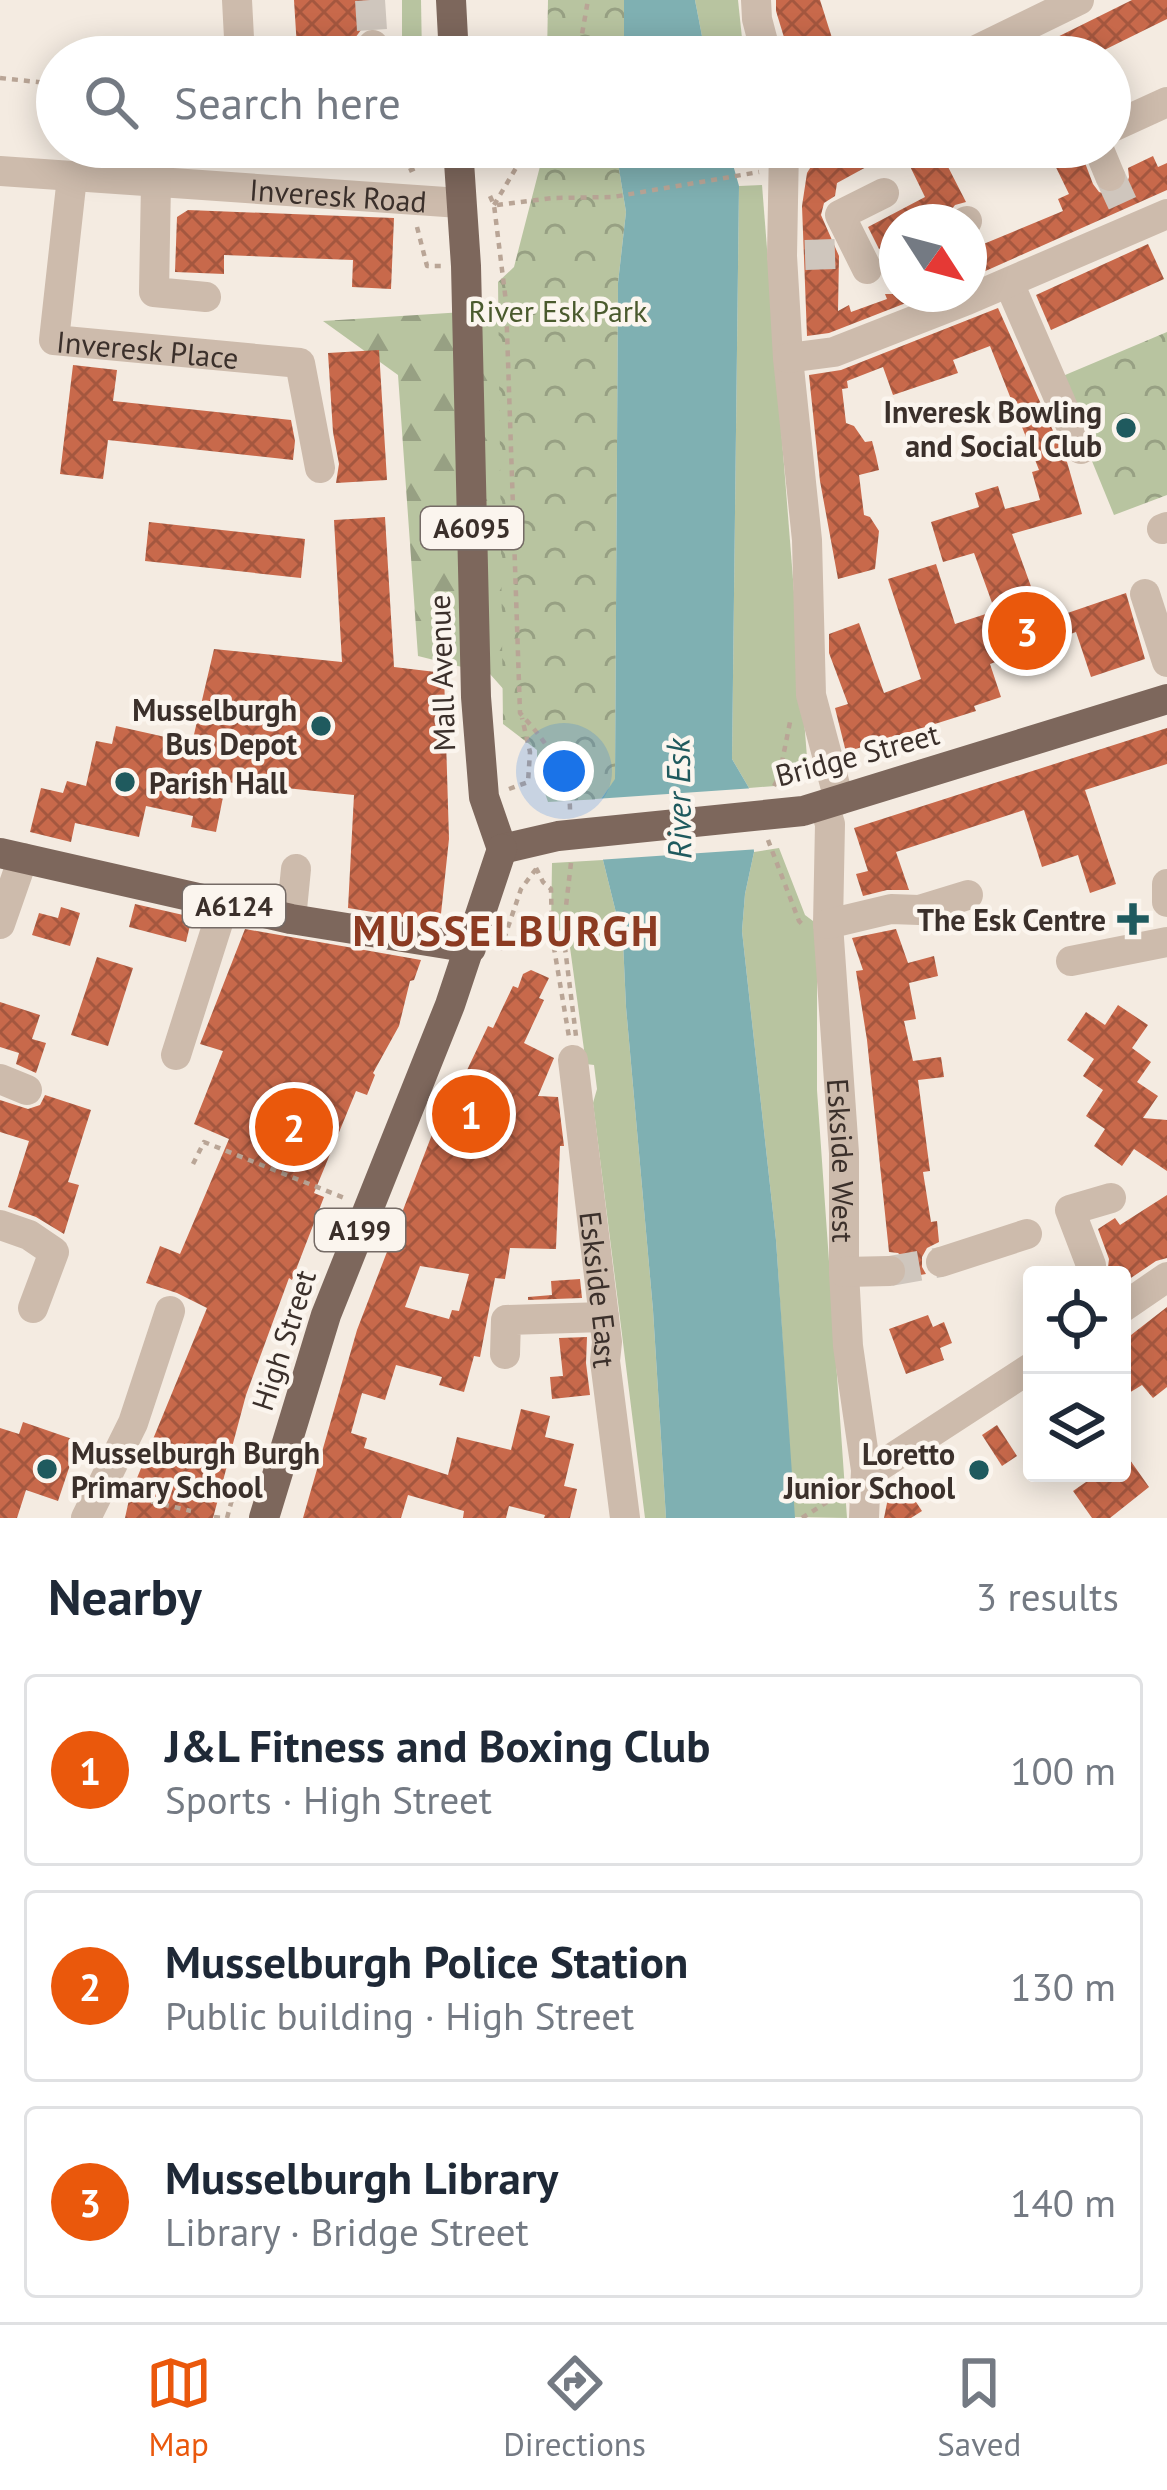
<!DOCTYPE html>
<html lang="en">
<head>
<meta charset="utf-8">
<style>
  body { margin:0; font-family:"PT Sans",sans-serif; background:#f2f2f3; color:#1f2937 }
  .controls { position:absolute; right:36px; bottom:36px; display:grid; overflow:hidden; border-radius:12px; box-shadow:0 6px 30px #0003 }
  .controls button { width:108px; height:108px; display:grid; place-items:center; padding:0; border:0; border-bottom:3px solid #e0e1e3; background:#fff; color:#1f2937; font:60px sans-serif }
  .compass { position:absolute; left:879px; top:204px; width:108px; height:108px; border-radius:50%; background:#fff; box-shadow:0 6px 30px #0003; rotate:126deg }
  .you { position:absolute; left:564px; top:771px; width:42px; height:42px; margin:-30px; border:9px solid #fff; border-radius:50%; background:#1a73e8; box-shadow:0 0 0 18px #1a73e833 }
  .badge { display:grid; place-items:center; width:78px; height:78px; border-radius:50%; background:#ea580c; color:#fff; font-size:39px; font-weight:700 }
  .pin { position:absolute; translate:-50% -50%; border:6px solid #fff; box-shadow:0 3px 12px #0006 }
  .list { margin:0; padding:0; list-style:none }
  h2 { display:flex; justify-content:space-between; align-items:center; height:156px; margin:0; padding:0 48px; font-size:51px }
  h2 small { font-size:39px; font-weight:400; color:#747a83 }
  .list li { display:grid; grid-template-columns:78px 1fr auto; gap:36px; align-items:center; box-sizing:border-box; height:192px; margin:0 24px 24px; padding:0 24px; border:3px solid #e0e1e3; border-radius:12px }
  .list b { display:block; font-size:45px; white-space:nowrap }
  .list p { margin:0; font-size:39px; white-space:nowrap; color:#747a83 }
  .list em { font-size:39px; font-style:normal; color:#747a83 }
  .icon { flex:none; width:66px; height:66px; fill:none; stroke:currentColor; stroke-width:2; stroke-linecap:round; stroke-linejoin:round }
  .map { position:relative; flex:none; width:1167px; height:1518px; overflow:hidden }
  .search { position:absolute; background:#fff; box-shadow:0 6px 30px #0003; left:36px; right:36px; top:36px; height:132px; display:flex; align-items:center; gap:30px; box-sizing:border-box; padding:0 42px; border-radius:66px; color:#747a83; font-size:45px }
  .sheet { height:804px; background:#fff }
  nav { display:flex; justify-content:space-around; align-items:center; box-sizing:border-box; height:168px; border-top:3px solid #e0e1e3; background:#fff; font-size:33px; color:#747a83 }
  nav a { display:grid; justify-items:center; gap:6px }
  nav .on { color:#ea580c }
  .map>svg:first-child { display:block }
  .grass { fill:#b8c4a0 }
  .forest { fill:url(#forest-firs) }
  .park { fill:url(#park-crowns) }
  .water { fill:#7fb0b2 }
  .pier { fill:#f4ebe1 }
  .building { fill:url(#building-cross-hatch); fill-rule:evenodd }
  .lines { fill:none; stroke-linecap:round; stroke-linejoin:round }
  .minor-tunnel { stroke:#cfc6bd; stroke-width:30; stroke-dasharray:30 15; stroke-linecap:butt }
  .path { stroke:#b9a596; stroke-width:4.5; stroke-dasharray:6 6; stroke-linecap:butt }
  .minor { stroke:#cdbbac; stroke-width:30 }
  .major { stroke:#7d675c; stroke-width:30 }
  .poi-dot { fill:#1f5a5e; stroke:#fbf5ee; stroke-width:4.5 }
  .labels { text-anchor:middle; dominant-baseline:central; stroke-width:9; stroke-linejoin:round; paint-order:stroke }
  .shield { fill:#fbf5ee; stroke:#756b66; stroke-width:3 }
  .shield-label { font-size:27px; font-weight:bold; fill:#3b302b }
  .street-label { font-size:30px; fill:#3b302b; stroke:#fbf5ee }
  .park-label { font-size:30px; fill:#4a5a2e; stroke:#fbf5ee }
  .poi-label { font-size:30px; font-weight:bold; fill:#3b302b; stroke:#fbf5ee; text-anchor:end }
  .water-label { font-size:33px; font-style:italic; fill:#1f5a5e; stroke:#fbf5ee }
  .district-label { font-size:42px; font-weight:bold; letter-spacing:3px; fill:#8c3b22; stroke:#fbf5ee }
</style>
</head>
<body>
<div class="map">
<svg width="1167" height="1518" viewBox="0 0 1167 1518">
  <defs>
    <pattern id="forest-firs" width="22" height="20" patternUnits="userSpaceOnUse" patternTransform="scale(3)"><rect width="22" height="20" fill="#b8c4a0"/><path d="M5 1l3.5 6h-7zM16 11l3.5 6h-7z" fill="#97a083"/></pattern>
    <pattern id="park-crowns" width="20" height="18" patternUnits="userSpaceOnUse" patternTransform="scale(3)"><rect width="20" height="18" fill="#b8c4a0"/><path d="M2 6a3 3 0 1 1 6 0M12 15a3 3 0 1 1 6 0" fill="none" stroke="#97a083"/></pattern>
    <pattern id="building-cross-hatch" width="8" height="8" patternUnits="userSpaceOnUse" patternTransform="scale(3)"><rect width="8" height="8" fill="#c8694b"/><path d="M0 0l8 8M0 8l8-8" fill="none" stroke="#a4573f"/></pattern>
  </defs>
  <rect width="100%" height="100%" fill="#f4ebe1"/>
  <g class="grass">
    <path d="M402,0H421L422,57H402Z"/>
    <path d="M695,0H738L744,57H706Z"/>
    <path d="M762,185L808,770L807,778L801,784L749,788L732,759L739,186Z"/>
    <path d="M779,848L805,915L817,924V1090L847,1518L794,1517L776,1240L742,931L745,894L754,852Z"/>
    <path d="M603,860L623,941L626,1007L653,1310L666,1518H645L593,1103L597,1089L594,1065L586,1064L568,933L551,928L552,863Z"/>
  </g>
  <path class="forest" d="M513,278V700L490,674L418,656L398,375L323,321L495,310Z"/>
  <g class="park">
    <path d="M548,0H624V57H547Z"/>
    <path d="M545,147H621L619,169L626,212L618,283L615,780L601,799L548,802L537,770V750L503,724L498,282L514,267Z"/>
    <path d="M1167,332V495L1114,515L1058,378Z"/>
  </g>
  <g class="water">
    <path d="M624,0H695L706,57H624Z"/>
    <path d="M621,147H728L739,186L732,759L749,788L754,852L745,894L742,931L776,1240L795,1518H666L653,1310L626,1007L623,941L603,860L601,799L615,779L618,283L626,212L619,169Z"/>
  </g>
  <path class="pier" d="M755,788L760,849L597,860L595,799Z"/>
  <g class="building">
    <path d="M294,0H378L380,27L370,26L361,30L355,38L354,46H350L351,57H304L303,47L297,48Z"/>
    <path d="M776,0H820L838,57H790L776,11Z"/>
    <path d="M1132,0H1167V19L1090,57H1017Z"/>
    <path d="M845,147H973L945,161L966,202L955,205L942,222H897V239L879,249L868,227L925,197L901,148L837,183L835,196L824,203L821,215L839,256L838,311L849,305L851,312L887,299L885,294H929L829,333L807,336L802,206L807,173L812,165Z"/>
    <path d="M1046,147H1079L1093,184L1099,192L1109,195L1118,193L1126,187L1129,177L1128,168L1153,156L1158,167L1167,163V190L972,277L969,250L1063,211L1058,199L1069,194Z"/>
    <path d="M188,210L394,218L391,289L352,287L353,260L224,255V274L175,272L177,217Z"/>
    <path d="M1148,244L1164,279L1051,330L1036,295Z"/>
    <path d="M998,308L1067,462L1082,514L1012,534L1033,592L1039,590L1050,619L1126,593L1145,659L1091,677L1076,632L990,664L1001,697L974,706L976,711L846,752L835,708L848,704L829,653V634L859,623L884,693L921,679L888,579L936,564L955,624L995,611L974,553L943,562L931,522L979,507L975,493L998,486L1005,509L1040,500L1032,472L1039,470L990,346L953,360L958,373L893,395L883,367L847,381L848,388L842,389L846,423L854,426L865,442L872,441L876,456L879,470L859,475L864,515L870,517L879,531L875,569L838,579L820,481L809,375L841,370Z"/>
    <path d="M379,350L387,480L336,483L339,464L333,432L328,353Z"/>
    <path d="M73,365L117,370L113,401L291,420L295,441L293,460L108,440L103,479L60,474Z"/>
    <path d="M385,517L394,667L444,673L449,839L440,923L348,908L354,795L226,782L216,832L191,827L193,816L146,806L139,837L75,823L71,842L30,832L41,788L63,793L67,781L86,786L96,741L112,744L116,726L192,743L214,649L342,662L334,520Z"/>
    <path d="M149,522L305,539L301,578L145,561Z"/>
    <path d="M1167,728V764L1085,790L1116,884L1090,893L1078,855L1042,867L1024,810L896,852L909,890H887L863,896L856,874L868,871L854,828Z"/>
    <path d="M135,904L192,917L186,942L129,927Z"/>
    <path d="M61,907L80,913L70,946L32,935L39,913L58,918Z"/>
    <path d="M245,929L421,960L414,980L410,981L399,1026L373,1073L375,1075L367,1095L356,1091L314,1193L324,1197L292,1280L289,1278L246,1395L213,1518H125L130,1495L207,1308L177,1293L146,1283L160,1246L180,1254L229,1139L194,1124L223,1051L200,1044Z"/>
    <path d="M896,929L908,963L934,956L938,976L909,983L916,1019L904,1021L913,1061L941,1057L944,1077L918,1080L930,1171L923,1172L931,1222L937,1221L939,1242L927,1248L922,1257V1267L926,1274L908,1277L909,1269L906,1260L898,1253L889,1252L867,1040L856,971L863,970L852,938Z"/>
    <path d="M97,957L133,968L108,1046L71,1035Z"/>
    <path d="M531,970L549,978L539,998L544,1000L524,1043L554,1058L538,1096L558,1097L564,1146H560L556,1249L510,1248L505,1279L495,1278L480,1357L474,1356L464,1392L439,1385L442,1377L396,1365L385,1400L362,1393L351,1433L367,1438L364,1448L448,1475L457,1437L511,1450L521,1409L550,1416L545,1437L574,1444L564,1486L577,1489L570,1518H544L545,1515L509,1506L506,1518H463L464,1511L408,1495L401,1518H303L357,1330L451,1085L459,1087L488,1026L493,1028L513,986L518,988L523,974ZM420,1266L469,1274L459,1311L452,1310L449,1319L405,1307Z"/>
    <path d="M0,1002L40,1015L32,1039L46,1043L36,1073L16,1064L19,1053L0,1047Z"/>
    <path d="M1118,1005L1148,1025L1132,1048L1151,1062L1137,1082L1158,1096L1143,1118L1167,1120V1171L1134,1149L1122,1166L1094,1146L1105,1129L1086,1116L1103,1090L1083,1076L1094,1059L1067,1040L1086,1012L1105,1025Z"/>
    <path d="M45,1095L91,1110L68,1182L79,1185L64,1234L36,1217L8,1207L29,1141L0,1132V1100L28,1109L40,1105Z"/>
    <path d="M1167,1195V1258L1156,1261L1122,1284V1275H1107L1109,1259L1098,1229L1115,1218L1120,1225Z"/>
    <path d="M580,1279L582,1298L528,1300V1297L552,1295L551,1281Z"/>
    <path d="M1167,1307V1387L1153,1398L1142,1385L1129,1393L1122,1383V1342Z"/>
    <path d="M928,1315L933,1327L944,1322L952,1343L940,1348L944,1360L906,1374L889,1329Z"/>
    <path d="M587,1337L586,1363L590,1395L552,1399L550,1377L563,1376L559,1338Z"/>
    <path d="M23,1422L78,1441L58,1501L26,1490L17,1518H0V1428L19,1434Z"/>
    <path d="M997,1425L1017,1456L1002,1466L982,1435Z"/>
    <path d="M1130,1460L1149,1487L1110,1518H1092L1073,1491L1099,1473H1122V1465Z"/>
    <path d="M904,1484L922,1511L911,1518H884L889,1493Z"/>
  </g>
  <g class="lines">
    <g class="minor-tunnel">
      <path d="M370,0L373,45"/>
      <path d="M1110,176L1126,211"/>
      <path d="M805,255L835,254"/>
      <path d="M890,1271L941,1262"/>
    </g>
    <g class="path">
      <path d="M578,57L588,0"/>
      <path d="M0,78L57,84"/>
      <path d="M530,147H552"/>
      <path d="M409,171L418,167L426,147"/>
      <path d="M490,196L494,205L506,302L520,713C544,739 570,773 570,810"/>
      <path d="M494,205L516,168L521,147"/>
      <path d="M497,205L552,198L613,197L759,172"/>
      <path d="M417,227L427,266H442"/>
      <path d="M774,786L779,777L790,722"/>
      <path d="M509,789L528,782L530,752L522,718"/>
      <path d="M768,840L799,921L802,924"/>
      <path d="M571,863L563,932L576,1036"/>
      <path d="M536,868L543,882L551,889L552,936L569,1037"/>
      <path d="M504,939L521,889L536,869"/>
      <path d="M500,950L503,941L538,933L552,936"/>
      <path d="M193,1164L204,1142L347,1199"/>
      <path d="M128,1496L191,1511"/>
      <path d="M214,1517L223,1518"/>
      <path d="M227,1518L234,1492L243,1494"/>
      <path d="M802,1518L838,1495"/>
    </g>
    <g class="minor">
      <path d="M237,0L240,57"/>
      <path d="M756,0L757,19L767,57"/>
      <path d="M373,45L374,57"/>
      <path d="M962,57L1079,0"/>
      <path d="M1110,128L1167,102"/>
      <path d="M784,147L782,256L788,358L807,540L811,695L839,800"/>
      <path d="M1098,147L1110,176"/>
      <path id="s1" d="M0,171L460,203"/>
      <path id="s2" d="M72,177L54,340L300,363L320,468"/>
      <path d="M156,183L154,292L206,297"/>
      <path d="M965,222L967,221"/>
      <path d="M867,269L840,215L884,193"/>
      <path d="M1009,283L1081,449"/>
      <path d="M788,358L834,352L967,300L1167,214"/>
      <path d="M1162,529L1167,527"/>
      <path d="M1145,594L1167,662"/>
      <path id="s3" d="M824,805L830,824L828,924L844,1153V1272L848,1346L866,1470L864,1518"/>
      <path d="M1167,884V902"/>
      <path d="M291,919L296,869"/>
      <path d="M0,924L23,858"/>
      <path d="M828,924L891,909L919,910L968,895"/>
      <path d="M1071,961L1167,942"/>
      <path d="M176,1055L224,904"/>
      <path id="s4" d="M573,1060L607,1342L605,1361L625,1518"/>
      <path d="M0,1079L27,1090"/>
      <path d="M0,1225L29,1235L54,1252L33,1308"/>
      <path d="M941,1262L1027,1234"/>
      <path d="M1091,1265L1070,1210L1111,1198"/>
      <path d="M844,1272L890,1271"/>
      <path d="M1122,1308L1167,1277"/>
      <path d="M505,1354L506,1320L604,1317"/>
      <path d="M866,1470L883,1464L1032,1367"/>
      <path d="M86,1518L133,1423L170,1311"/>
    </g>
    <g class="major">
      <path d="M451,0L454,57"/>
      <path d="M458,147L466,266L476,697L484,797L502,849"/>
      <path d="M502,849L558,836L803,811L1167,699"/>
      <path d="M0,853L291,919L471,948"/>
      <path d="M264,1518L326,1315L450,1005L502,849"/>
    </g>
  </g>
  <g class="poi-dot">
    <circle cx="1126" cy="428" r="12"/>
    <circle cx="321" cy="726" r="12"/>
    <circle cx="125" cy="782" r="12"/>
    <path d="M1127 901h12v12h12v12h-12v12h-12v-12h-12v-12h12z"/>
    <circle cx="47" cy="1469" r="12"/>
    <circle cx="979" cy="1470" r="12"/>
  </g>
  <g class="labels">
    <g class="shield">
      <rect x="421" y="507" width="102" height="42" rx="9"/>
      <rect x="183" y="885" width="102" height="42" rx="9"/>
      <rect x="315" y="1209" width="90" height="42" rx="9"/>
    </g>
    <g class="shield-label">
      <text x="472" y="528">A6095</text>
      <text x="234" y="906">A6124</text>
      <text x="360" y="1230">A199</text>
    </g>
    <g class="street-label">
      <text stroke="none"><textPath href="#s1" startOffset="339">Inveresk Road</textPath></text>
      <text stroke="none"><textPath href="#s2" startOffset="258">Inveresk Place</textPath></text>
      <text transform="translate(441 673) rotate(-92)">Mall Avenue</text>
      <text transform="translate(857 754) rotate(-15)">Bridge Street</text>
      <text stroke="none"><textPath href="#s3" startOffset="357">Eskside West</textPath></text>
      <text stroke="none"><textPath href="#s4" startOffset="231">Eskside East</textPath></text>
      <text transform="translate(283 1340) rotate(-72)">High Street</text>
    </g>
    <g class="park-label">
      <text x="558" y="310">River Esk Park</text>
    </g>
    <g class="poi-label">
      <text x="1102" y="411">Inveresk Bowling<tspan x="1102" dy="34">and Social Club</tspan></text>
      <text x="297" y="709">Musselburgh<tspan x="297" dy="34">Bus Depot</tspan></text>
      <text x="149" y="782" text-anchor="start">Parish Hall</text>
      <text x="1106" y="919">The Esk Centre</text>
      <text x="71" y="1452" text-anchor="start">Musselburgh Burgh<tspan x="71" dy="34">Primary School</tspan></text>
      <text x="955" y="1453">Loretto<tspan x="955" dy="34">Junior School</tspan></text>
    </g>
    <g class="water-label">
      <text transform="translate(678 799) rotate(-91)">River Esk</text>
    </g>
    <g class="district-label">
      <text x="507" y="930">MUSSELBURGH</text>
    </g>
  </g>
</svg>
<div class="controls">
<button><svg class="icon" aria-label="locate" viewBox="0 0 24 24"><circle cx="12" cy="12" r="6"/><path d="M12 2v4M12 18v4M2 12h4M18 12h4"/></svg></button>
<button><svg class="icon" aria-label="layers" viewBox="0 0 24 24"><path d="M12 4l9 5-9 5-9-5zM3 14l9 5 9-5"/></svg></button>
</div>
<svg class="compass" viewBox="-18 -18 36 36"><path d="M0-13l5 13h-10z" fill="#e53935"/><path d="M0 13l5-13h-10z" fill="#747a83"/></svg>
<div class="you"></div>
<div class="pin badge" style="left:471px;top:1114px">1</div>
<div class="pin badge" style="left:294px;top:1127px">2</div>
<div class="pin badge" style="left:1027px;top:631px">3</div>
<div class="search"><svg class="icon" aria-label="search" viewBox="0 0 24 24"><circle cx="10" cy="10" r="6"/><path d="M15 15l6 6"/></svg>Search here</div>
</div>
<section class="sheet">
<h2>Nearby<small>3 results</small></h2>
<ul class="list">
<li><span class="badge">1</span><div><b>J&amp;L Fitness and Boxing Club</b><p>Sports · High Street</p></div><em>100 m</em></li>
<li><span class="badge">2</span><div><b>Musselburgh Police Station</b><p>Public building · High Street</p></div><em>130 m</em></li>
<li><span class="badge">3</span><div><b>Musselburgh Library</b><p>Library · Bridge Street</p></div><em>140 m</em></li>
</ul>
</section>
<nav>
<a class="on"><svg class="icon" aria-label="map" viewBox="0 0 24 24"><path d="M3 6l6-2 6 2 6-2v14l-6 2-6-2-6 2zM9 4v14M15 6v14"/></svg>Map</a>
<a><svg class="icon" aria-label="directions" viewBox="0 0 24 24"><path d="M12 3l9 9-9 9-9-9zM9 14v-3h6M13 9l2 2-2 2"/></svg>Directions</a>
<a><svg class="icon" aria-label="saved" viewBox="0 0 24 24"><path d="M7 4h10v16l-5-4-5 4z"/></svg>Saved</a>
</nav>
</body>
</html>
